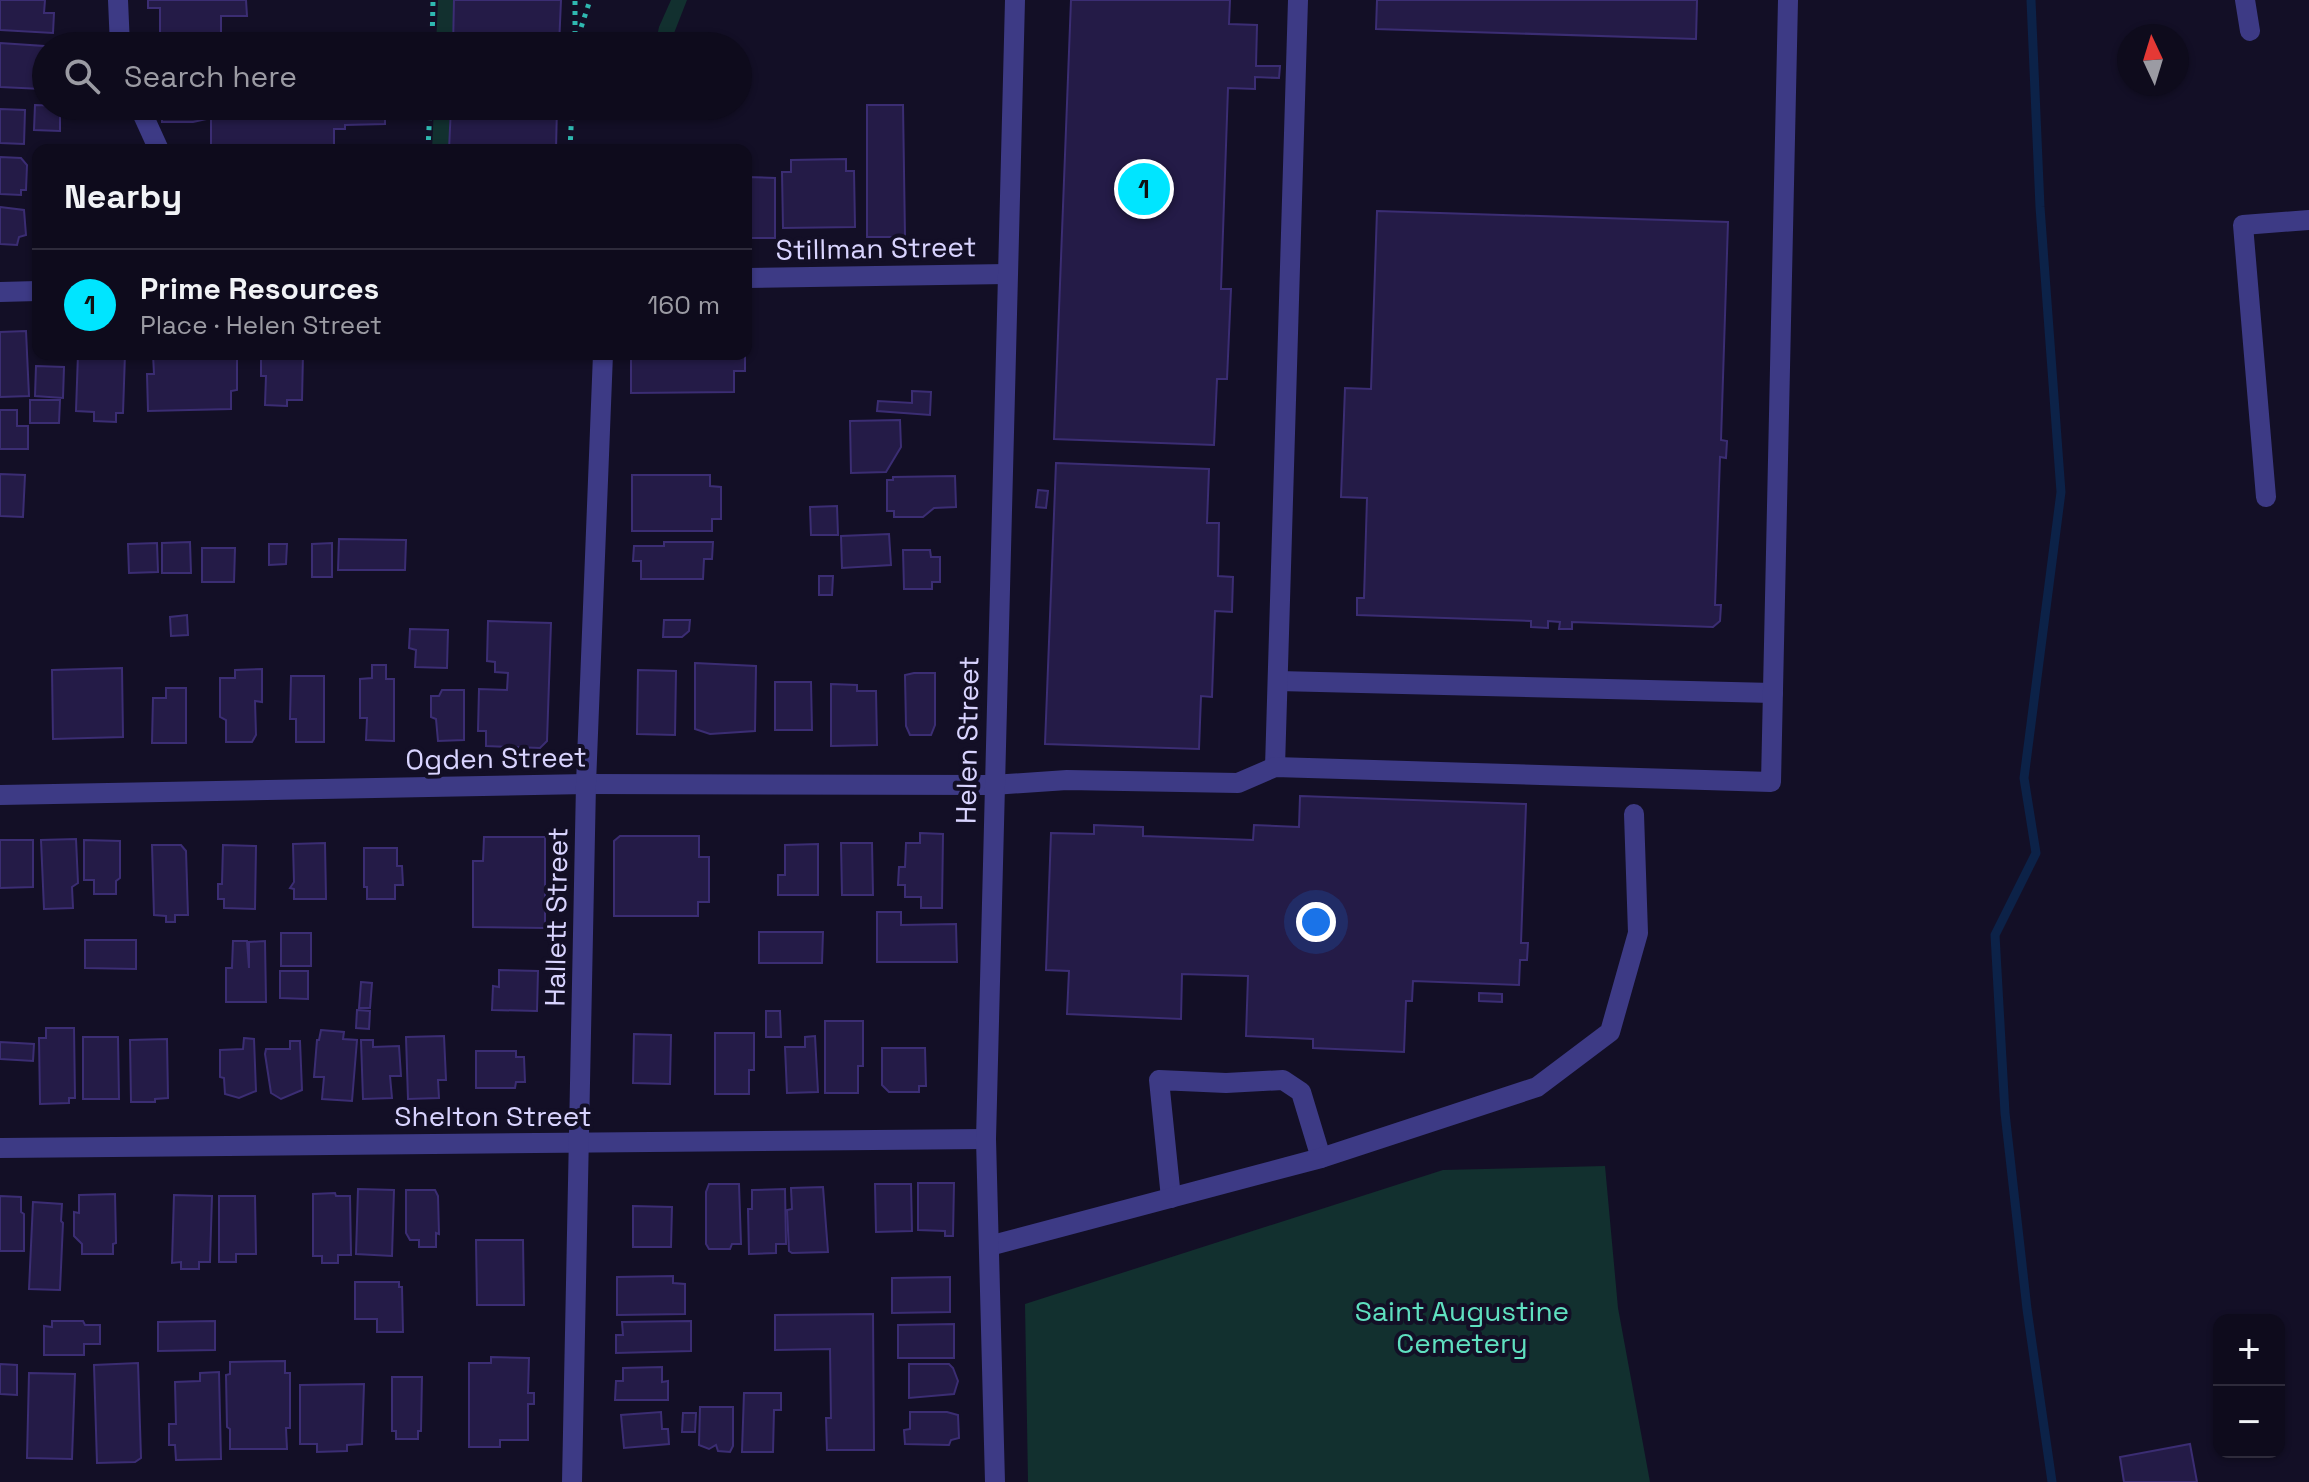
<!DOCTYPE html>
<html lang="en">
<head>
<meta charset="utf-8">
<style>
  body { margin:0; font-family:"Space Grotesk",sans-serif; background:#1c1929; color:#f1f3f6 }
  .controls { position:absolute; right:24px; bottom:24px; display:grid; overflow:hidden; border-radius:16px; box-shadow:0 2px 6px #0004 }
  .controls button { width:72px; height:72px; display:grid; place-items:center; padding:0; border:0; border-bottom:2px solid #2e2b3b; background:#0e0b1c; color:#f1f3f6; font:40px sans-serif }
  .compass { position:absolute; left:2117px; top:24px; width:72px; height:72px; border-radius:50%; background:#0e0b1c; box-shadow:0 2px 6px #0004; rotate:356deg }
  .you { position:absolute; left:1316px; top:922px; width:28px; height:28px; margin:-20px; border:6px solid #fff; border-radius:50%; background:#1a73e8; box-shadow:0 0 0 12px #1a73e833 }
  .badge { display:grid; place-items:center; width:52px; height:52px; border-radius:50%; background:#00e5ff; color:#111; font-size:26px; font-weight:700 }
  .pin { position:absolute; translate:-50% -50%; border:4px solid #fff; box-shadow:0 2px 8px #0006 }
  .list { margin:0; padding:0; list-style:none }
  h2 { display:flex; justify-content:space-between; align-items:center; height:104px; margin:0; padding:0 32px; font-size:34px }
  h2 small { font-size:26px; font-weight:400; color:#9b9ba3 }
  .list li { display:grid; grid-template-columns:52px 1fr auto; gap:24px; align-items:center; box-sizing:border-box; height:112px; padding:0 32px; border-top:2px solid #2e2b3b }
  .list b { display:block; font-size:30px; white-space:nowrap }
  .list p { margin:0; font-size:26px; white-space:nowrap; color:#9b9ba3 }
  .list em { font-size:26px; font-style:normal; color:#9b9ba3 }
  .icon { flex:none; width:44px; height:44px; fill:none; stroke:currentColor; stroke-width:2; stroke-linecap:round; stroke-linejoin:round }
  .map { position:relative; flex:none; width:2309px; height:1482px; overflow:hidden }
  .search { position:absolute; background:#0e0b1c; box-shadow:0 2px 6px #0004; left:32px; top:32px; width:720px; height:88px; display:flex; align-items:center; gap:20px; box-sizing:border-box; padding:0 28px; border-radius:44px; color:#9b9ba3; font-size:30px }
  .panel { position:absolute; background:#0e0b1c; box-shadow:0 2px 6px #0004; left:32px; top:144px; width:720px; height:216px; border-radius:16px }
  .map>svg:first-child { display:block }
  .green { fill:#12302f }
  .lines { fill:none; stroke-linecap:round; stroke-linejoin:round }
  .stream { stroke:#0c2248; stroke-width:9 }
  .building { fill:#241b47; stroke:#3b2d73; stroke-width:2 }
  .path { stroke:#2fb8b0; stroke-width:5; stroke-dasharray:4 6; stroke-linecap:butt }
  .minor { stroke:#3d3a85; stroke-width:20 }
  .labels { text-anchor:middle; dominant-baseline:central; stroke-width:8; stroke-linejoin:round; paint-order:stroke }
  .street-label { font-size:28px; fill:#d9d4ff; stroke:#130f26 }
  .park-label { font-size:28px; fill:#5fe0c0; stroke:#130f26 }
</style>
</head>
<body>
<div class="map">
<svg width="2309" height="1482" viewBox="0 0 2309 1482">
  <rect width="100%" height="100%" fill="#130f26"/>
  <g class="green">
    <path d="M438,0H454L452,46H436Z"/>
    <path d="M671,0H687L669,46H655L659,27Z"/>
    <path d="M434,106H450L449,150H432Z"/>
    <path d="M1605,1166L1618,1308L1650,1482H1028L1025,1304L1443,1170Z"/>
  </g>
  <g class="lines">
    <path class="stream" d="M2031,0L2040,207L2061,492L2024,778L2036,853L1995,935L2005,1113L2027,1309L2052,1482"/>
  </g>
  <g class="building">
    <path d="M0,0H45L44,13H54L53,33L0,30Z"/>
    <path d="M148,0H246L247,16H221V46H210V37H160V8H148Z"/>
    <path d="M454,0H561L559,46H453Z"/>
    <path d="M1071,0H1230L1229,24L1257,25L1256,66H1280L1279,78L1255,77V89L1228,88L1221,289H1231L1227,379H1217L1214,445L1054,439Z"/>
    <path d="M1377,0H1697L1696,39L1376,29Z"/>
    <path d="M0,43L44,46L43,59H46V75L42,74V89L0,87Z"/>
    <path d="M35,105L60,106V131L34,130Z"/>
    <path d="M867,105H903L905,237H867Z"/>
    <path d="M162,106H385V124L345,125V129H334V150H211V118L193,122H162Z"/>
    <path d="M451,106H557L556,150H449Z"/>
    <path d="M0,109L25,110L24,144L0,143Z"/>
    <path d="M0,157L21,158L27,165L26,190H21V195L0,194Z"/>
    <path d="M846,159V171H854L855,227L783,228L782,172H791V160Z"/>
    <path d="M746,177L775,178V238H746Z"/>
    <path d="M0,207L24,210L26,235L19,237L17,245L0,244Z"/>
    <path d="M1377,211L1728,222L1721,440L1727,441L1726,458L1720,457L1715,605H1721L1720,621L1713,627L1572,622V629H1559L1560,622L1548,621V628L1531,627V621L1357,615V598H1364L1367,498L1341,497L1345,388L1371,389Z"/>
    <path d="M26,331L29,396L0,397V332Z"/>
    <path d="M78,354H125L123,413H116V422L94,421V412L76,411Z"/>
    <path d="M153,354H237V390L231,391V409L148,411L147,374H154Z"/>
    <path d="M269,354H303L302,400H287V406L265,405L266,376H261V357H269Z"/>
    <path d="M631,354H745V371H734V392L631,393Z"/>
    <path d="M36,366L64,367L63,398L35,396Z"/>
    <path d="M912,391L931,392L930,415L877,411L878,401L912,403Z"/>
    <path d="M30,400H60L59,423H30Z"/>
    <path d="M0,410H17V426H28V449H0Z"/>
    <path d="M900,420L901,447L886,472L851,473L850,421Z"/>
    <path d="M1056,463L1209,469L1207,523H1219L1218,576L1233,577L1232,612L1215,611L1212,697L1201,696L1199,749L1045,744Z"/>
    <path d="M0,474L25,475L23,517L0,516Z"/>
    <path d="M632,475H710V486L721,487V519H712V531H632Z"/>
    <path d="M955,476L956,507L934,508L923,517H894V511H887V480H893V477Z"/>
    <path d="M1038,490L1048,491L1046,508L1036,507Z"/>
    <path d="M837,506L838,535H811L810,507Z"/>
    <path d="M889,534L891,565L842,568L841,536Z"/>
    <path d="M339,539L406,540L405,570H338Z"/>
    <path d="M190,542L191,573H162V543Z"/>
    <path d="M664,542H713L712,559H704L703,579H641V561H633L634,546H664Z"/>
    <path d="M157,543L158,572L129,573L128,544Z"/>
    <path d="M332,543V577H312V544Z"/>
    <path d="M269,544H287L286,564L269,565Z"/>
    <path d="M202,548H235L234,582H202Z"/>
    <path d="M903,550H930L931,557H940V582H932V589H904Z"/>
    <path d="M819,576H833L832,595H819Z"/>
    <path d="M187,615L188,635L171,636L170,617Z"/>
    <path d="M664,620H690L689,631L682,637H663Z"/>
    <path d="M488,621L551,623L547,741L540,748L486,746V731H478L479,689L507,690L508,673L495,672V662L487,661Z"/>
    <path d="M410,629L448,630L447,668L415,667L416,650L409,648Z"/>
    <path d="M695,663L756,666L755,731L710,734L695,729Z"/>
    <path d="M372,665H386V679H394V741L366,740L367,718H360V679L372,678Z"/>
    <path d="M122,668L123,737L53,739L52,670Z"/>
    <path d="M262,669V702L255,701L256,735L252,742H226V720L220,717V678H235V670Z"/>
    <path d="M638,670L676,671L675,735L637,734Z"/>
    <path d="M914,673H935V725L931,735H910L906,726L905,675Z"/>
    <path d="M291,676H324V742H296V719H290Z"/>
    <path d="M775,682H811L812,730H775Z"/>
    <path d="M831,684L857,685V691H876L877,745L831,746Z"/>
    <path d="M166,688H186V743H152L153,698H166Z"/>
    <path d="M442,690H464V740L438,741L436,719L431,717V696H439Z"/>
    <path d="M1300,796L1526,804L1521,943H1528L1527,960H1520L1519,985L1413,981L1412,1001H1406L1404,1052L1313,1048V1039L1246,1036L1248,976L1182,974L1181,1019L1067,1014L1069,971L1046,970L1051,833L1094,834V825L1143,827V836L1253,840L1254,825L1299,827Z"/>
    <path d="M920,833L943,834L942,908H921V897H905V885H898L899,867H905L906,843H920Z"/>
    <path d="M620,836H699V857H709V902H698V916H614V841Z"/>
    <path d="M484,837H545V928L473,927V861H483Z"/>
    <path d="M76,839L78,883L72,887L73,908L44,909L41,840Z"/>
    <path d="M0,840H33V887L0,888Z"/>
    <path d="M84,840L120,841V878L116,881V894H94V880H84Z"/>
    <path d="M325,843L326,899H294V889L290,888L294,882L293,844Z"/>
    <path d="M841,843H872L873,895H842Z"/>
    <path d="M818,844V895H778V875H785V845Z"/>
    <path d="M152,845H181L186,851L188,915H175V922H166V916L154,915Z"/>
    <path d="M223,845L256,846L255,909L224,908V899H218V884H222Z"/>
    <path d="M364,848H397V866H402L403,885H395V899H367V887H364Z"/>
    <path d="M877,912H901V925L956,924L957,962H877Z"/>
    <path d="M759,932H823L822,963H759Z"/>
    <rect x="281" y="933" width="30" height="33"/>
    <path d="M85,940H136V969L85,968Z"/>
    <path d="M233,941H247L249,968V942L265,941L266,1002H226V968H232Z"/>
    <path d="M499,970L538,971L537,1011L492,1010L493,986L499,987Z"/>
    <path d="M280,971H308V999L280,998Z"/>
    <path d="M361,982L372,983L370,1008H359Z"/>
    <path d="M1479,993L1502,994V1002L1479,1001Z"/>
    <path d="M357,1010L370,1011L369,1029L356,1028Z"/>
    <path d="M766,1011H780L781,1037H766Z"/>
    <path d="M825,1021H863V1066H858V1093H825Z"/>
    <path d="M46,1028H74L75,1098H69V1103L40,1104L39,1038H46Z"/>
    <path d="M321,1030L344,1032L343,1039L357,1040L352,1101L322,1099L324,1077H314L317,1040H319Z"/>
    <path d="M715,1033H754V1070H749V1094H715Z"/>
    <path d="M634,1034L671,1035L670,1084L633,1083Z"/>
    <path d="M444,1036L446,1080H438L439,1098L408,1099L406,1037Z"/>
    <path d="M815,1036L818,1092L787,1093L785,1047H805V1037Z"/>
    <path d="M83,1037H118L119,1099H83Z"/>
    <path d="M244,1038L254,1039L256,1091L239,1098L225,1094L224,1078L220,1077V1050L243,1049Z"/>
    <path d="M167,1039L168,1098L155,1099V1102H131L130,1040Z"/>
    <path d="M361,1040H373V1047L399,1046L401,1076H390L392,1098L363,1099Z"/>
    <path d="M290,1041H300L302,1090L281,1099L271,1093L265,1054L266,1049H290Z"/>
    <path d="M0,1042L34,1044L33,1061L0,1059Z"/>
    <path d="M882,1048H925L926,1086H919V1092H889L882,1085Z"/>
    <path d="M476,1051H516V1057H524L525,1082H516L515,1088H476Z"/>
    <path d="M918,1183H954L953,1236H945V1231L918,1230Z"/>
    <path d="M709,1184H739L741,1244H732L730,1249H709L706,1244V1192Z"/>
    <path d="M875,1184H911L912,1231L876,1232Z"/>
    <path d="M823,1187L828,1252L792,1253L789,1251L787,1210L792,1209L791,1188Z"/>
    <path d="M358,1189L394,1190L392,1256L356,1254Z"/>
    <path d="M785,1189L786,1244H776V1253L749,1254L748,1209H752V1190Z"/>
    <path d="M406,1190H435L438,1196L439,1234L436,1233V1247H419V1240H410L406,1233Z"/>
    <path d="M335,1193L336,1196H350L351,1255H338V1263H322V1256H313V1194Z"/>
    <path d="M115,1194L116,1243L113,1244V1254H82V1244L74,1236V1212L79,1213V1195Z"/>
    <path d="M174,1195L212,1196L210,1262H199V1269H181V1262L172,1263Z"/>
    <path d="M0,1196L21,1197V1212L24,1214V1251H0Z"/>
    <path d="M219,1196H255L256,1254H236V1262H219Z"/>
    <path d="M33,1202L62,1204L61,1221L63,1223L60,1290L29,1289Z"/>
    <path d="M633,1206L672,1207L671,1247H633Z"/>
    <path d="M476,1240H523L524,1305H477Z"/>
    <path d="M673,1276V1283L685,1284V1314L617,1315V1277Z"/>
    <path d="M950,1277V1312L892,1313V1278Z"/>
    <path d="M355,1282H399V1287H402L403,1332H377V1319H355Z"/>
    <path d="M873,1314L874,1450H827L826,1418H831L830,1349L775,1350V1315Z"/>
    <path d="M52,1321H83L85,1325H100V1344H84V1355H44V1326L52,1327Z"/>
    <path d="M215,1321V1350L158,1351V1322Z"/>
    <path d="M691,1321V1351L616,1353V1335H623L622,1322Z"/>
    <path d="M954,1324V1358H898V1325Z"/>
    <path d="M491,1357L529,1358L528,1393H534V1404H528V1440H500V1447H469V1363H491Z"/>
    <path d="M285,1361V1373H290V1428H286L287,1449H230V1429L227,1427L226,1375L230,1374V1362Z"/>
    <path d="M138,1363L141,1458L135,1462L97,1463L94,1365Z"/>
    <path d="M0,1364L17,1365V1395L0,1394Z"/>
    <path d="M909,1364H949L953,1368L958,1381L954,1394L909,1398Z"/>
    <path d="M662,1367V1382L668,1381V1400H615L616,1381H623V1368Z"/>
    <path d="M219,1372L221,1459L176,1460L175,1445H169V1424H176L175,1382L200,1381V1373Z"/>
    <path d="M29,1373L75,1374L72,1459L27,1458Z"/>
    <path d="M392,1377H422L421,1431H418V1439H396V1431H392Z"/>
    <path d="M364,1384L362,1444L347,1445V1451L317,1452V1444H300V1385Z"/>
    <path d="M744,1393H781V1410H774L773,1452H742Z"/>
    <path d="M700,1407H733V1446L730,1452L718,1451L716,1445L709,1449L699,1445Z"/>
    <path d="M661,1412L662,1429H668L669,1444L624,1448L621,1415Z"/>
    <path d="M910,1412H947L958,1415L959,1438L951,1440L949,1445L905,1444L904,1430L910,1429Z"/>
    <path d="M683,1413H696L695,1432H682Z"/>
    <path d="M2190,1444L2197,1482H2124L2120,1457Z"/>
  </g>
  <g class="lines">
    <g class="path">
      <path d="M575,1V37"/>
      <path d="M432,46L433,0"/>
      <path d="M575,46L590,0"/>
      <path d="M428,150L430,106"/>
      <path d="M570,150L572,106"/>
    </g>
    <g class="minor">
      <path d="M118,0L120,46"/>
      <path d="M2245,0L2250,31"/>
      <path d="M139,106L159,150"/>
      <path d="M746,278L1007,274"/>
      <path d="M0,292L38,291"/>
      <path d="M2266,497L2243,225L2309,220"/>
      <path d="M1278,681L1773,693"/>
      <path d="M1275,767L1298,0"/>
      <path d="M0,795L586,784L993,785L1067,780L1238,783L1275,767L1771,782L1788,0"/>
      <path d="M0,1148L986,1139"/>
      <path d="M1171,1198L1159,1080L1226,1083L1283,1080L1301,1092L1321,1158"/>
      <path d="M989,1246L1321,1158L1537,1087L1610,1032L1638,933L1634,814"/>
      <path d="M572,1482L586,784L603,354"/>
      <path d="M995,1482L986,1139L1015,0"/>
    </g>
  </g>
  <g class="labels">
    <g class="street-label">
      <text transform="translate(876 248) rotate(-1)">Stillman Street</text>
      <text transform="translate(967 740) rotate(-89)">Helen Street</text>
      <text transform="translate(496 758) rotate(-1)">Ogden Street</text>
      <text transform="translate(556 917) rotate(-89)">Hallett Street</text>
      <text x="493" y="1116">Shelton Street</text>
    </g>
    <g class="park-label">
      <text x="1462" y="1311">Saint Augustine<tspan x="1462" dy="32">Cemetery</tspan></text>
    </g>
  </g>
</svg>
<div class="controls">
<button>+</button>
<button>−</button>
</div>
<svg class="compass" viewBox="-18 -18 36 36"><path d="M0-13l5 13h-10z" fill="#e53935"/><path d="M0 13l5-13h-10z" fill="#9b9ba3"/></svg>
<div class="you"></div>
<div class="pin badge" style="left:1144px;top:189px">1</div>
<div class="search"><svg class="icon" aria-label="search" viewBox="0 0 24 24"><circle cx="10" cy="10" r="6"/><path d="M15 15l6 6"/></svg>Search here</div>
<section class="panel">
<h2>Nearby<small></small></h2>
<ul class="list">
<li><span class="badge">1</span><div><b>Prime Resources</b><p>Place · Helen Street</p></div><em>160 m</em></li>
</ul>
</section>
</div>
</body>
</html>
